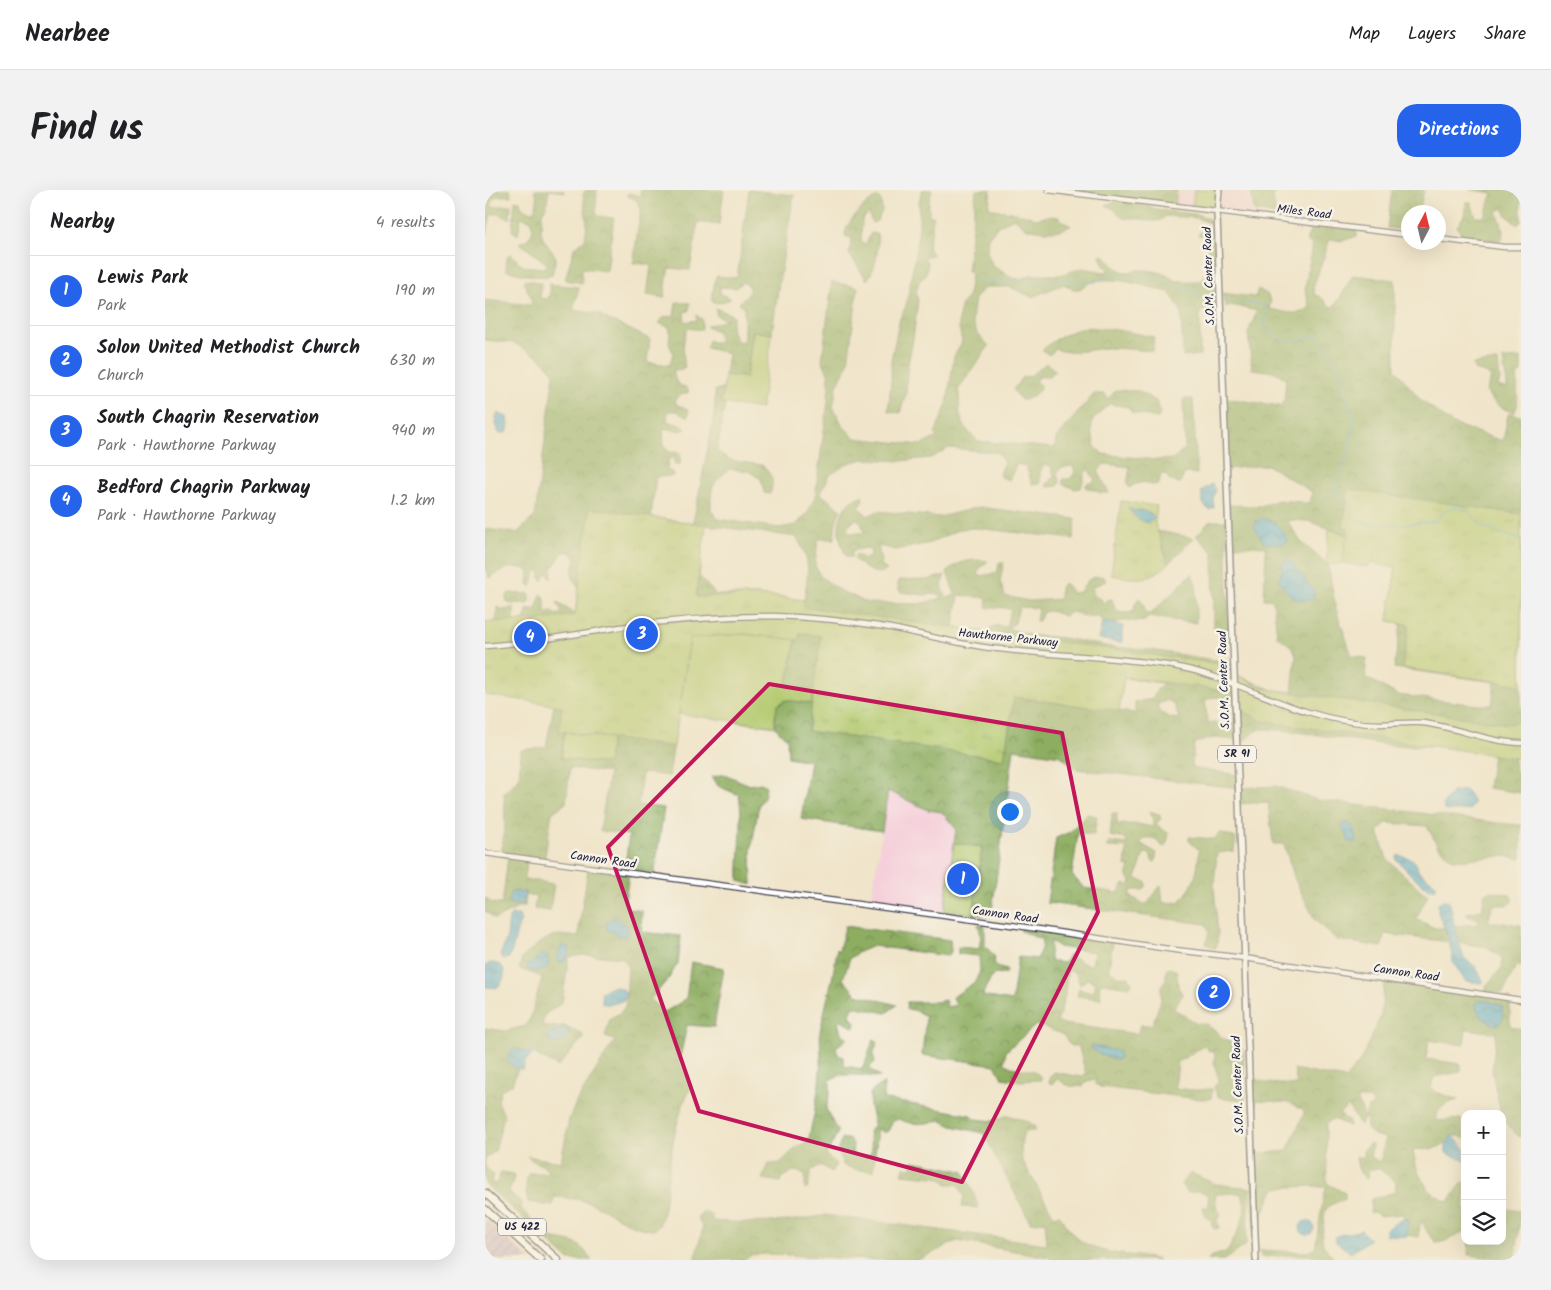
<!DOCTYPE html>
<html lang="en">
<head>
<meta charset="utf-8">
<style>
  body { margin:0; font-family:Kalam,sans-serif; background:#f2f2f2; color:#202124 }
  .controls { position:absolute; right:15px; bottom:15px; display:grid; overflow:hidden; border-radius:10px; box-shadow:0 5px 20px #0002 }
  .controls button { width:45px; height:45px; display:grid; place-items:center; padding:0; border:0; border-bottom:1px solid #e0e0e0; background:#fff; color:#202124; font:25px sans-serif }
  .compass { position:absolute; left:916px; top:15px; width:45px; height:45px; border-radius:50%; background:#fff; box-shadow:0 5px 20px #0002; rotate:7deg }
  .you { position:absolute; left:524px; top:621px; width:18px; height:18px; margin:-12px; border:4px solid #fff; border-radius:50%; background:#1a73e8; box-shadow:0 0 0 8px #1a73e833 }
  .badge { display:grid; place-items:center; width:32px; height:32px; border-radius:50%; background:#2563eb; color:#fff; font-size:16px; font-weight:700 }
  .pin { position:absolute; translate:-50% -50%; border:2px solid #fff; box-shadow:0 1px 5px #0006 }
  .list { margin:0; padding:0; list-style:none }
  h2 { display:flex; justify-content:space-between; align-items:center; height:65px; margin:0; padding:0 20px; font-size:21px }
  h2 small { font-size:16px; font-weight:400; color:#757577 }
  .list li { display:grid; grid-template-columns:32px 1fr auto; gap:15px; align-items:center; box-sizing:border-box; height:70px; padding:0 20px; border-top:1px solid #e0e0e0 }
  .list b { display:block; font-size:19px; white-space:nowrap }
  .list p { margin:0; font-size:16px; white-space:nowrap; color:#757577 }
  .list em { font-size:16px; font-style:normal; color:#757577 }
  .icon { flex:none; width:28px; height:28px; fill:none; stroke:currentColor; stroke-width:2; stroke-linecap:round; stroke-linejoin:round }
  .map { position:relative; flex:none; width:1036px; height:1070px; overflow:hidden; border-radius:20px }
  header { display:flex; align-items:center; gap:30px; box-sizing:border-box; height:70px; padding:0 25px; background:#fff; border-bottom:1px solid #e0e0e0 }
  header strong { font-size:24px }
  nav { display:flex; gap:28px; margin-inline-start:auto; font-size:18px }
  .intro { display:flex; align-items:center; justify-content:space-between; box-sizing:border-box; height:120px; padding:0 30px }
  h1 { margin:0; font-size:35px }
  .button { padding:12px 22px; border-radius:20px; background:#2563eb; color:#fff; font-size:18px; font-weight:700 }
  main { display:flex; gap:30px; padding:0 30px }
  aside { flex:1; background:#fff; border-radius:20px; box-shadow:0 5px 20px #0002 }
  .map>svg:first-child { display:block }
  .built { fill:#f5cfda }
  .industrial { fill:url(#industrial-furrows) }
  .green { fill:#b2c96d; stroke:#6a7654 }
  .forest { fill:url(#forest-crowns); stroke:#58684e; fill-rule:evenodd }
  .park { fill:url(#park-tufts); stroke:#6a7654 }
  .water { fill:url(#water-waves); stroke:#386584 }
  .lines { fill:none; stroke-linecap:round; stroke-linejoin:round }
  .stream { stroke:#4fa8cd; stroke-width:1 }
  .secondary-casing { stroke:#413f50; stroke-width:7 }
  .primary-casing { stroke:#413f50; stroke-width:8 }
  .highway-casing { stroke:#413f50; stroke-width:9 }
  .secondary { stroke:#fff; stroke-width:4.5 }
  .primary { stroke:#fff; stroke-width:5 }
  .highway { stroke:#fff; stroke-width:6 }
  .marked { fill:none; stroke:#c2185b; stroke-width:4; stroke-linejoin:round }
  .labels { text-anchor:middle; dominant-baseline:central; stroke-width:5; stroke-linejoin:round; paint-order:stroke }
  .shield { fill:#f7f3e8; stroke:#62616f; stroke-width:1 }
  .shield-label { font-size:11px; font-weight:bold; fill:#22223b }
  .street-label { font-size:12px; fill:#22223b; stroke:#f7f3e8 }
</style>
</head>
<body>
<header>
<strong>Nearbee</strong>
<nav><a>Map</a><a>Layers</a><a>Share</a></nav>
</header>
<div class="intro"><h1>Find us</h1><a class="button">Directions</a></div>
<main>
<aside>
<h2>Nearby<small>4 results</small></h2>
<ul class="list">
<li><span class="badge">1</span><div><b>Lewis Park</b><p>Park</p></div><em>190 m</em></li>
<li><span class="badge">2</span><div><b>Solon United Methodist Church</b><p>Church</p></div><em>630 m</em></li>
<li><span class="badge">3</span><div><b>South Chagrin Reservation</b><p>Park · Hawthorne Parkway</p></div><em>940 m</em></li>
<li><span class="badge">4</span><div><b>Bedford Chagrin Parkway</b><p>Park · Hawthorne Parkway</p></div><em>1.2 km</em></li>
</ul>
</aside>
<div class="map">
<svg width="1036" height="1070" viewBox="0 0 1036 1070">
  <defs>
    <pattern id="industrial-furrows" width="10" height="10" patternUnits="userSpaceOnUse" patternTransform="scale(1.25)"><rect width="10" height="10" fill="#d1bdcb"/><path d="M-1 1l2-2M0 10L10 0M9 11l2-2" fill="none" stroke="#b3a2af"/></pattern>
    <pattern id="forest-crowns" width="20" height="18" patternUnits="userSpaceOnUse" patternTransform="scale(1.25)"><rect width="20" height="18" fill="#8dad60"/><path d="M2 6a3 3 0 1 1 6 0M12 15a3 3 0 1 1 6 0" fill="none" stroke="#738c50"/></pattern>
    <pattern id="park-tufts" width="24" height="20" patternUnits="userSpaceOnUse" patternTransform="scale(1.25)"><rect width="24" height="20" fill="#b2c96d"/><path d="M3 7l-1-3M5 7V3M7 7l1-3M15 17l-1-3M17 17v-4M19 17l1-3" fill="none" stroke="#99ac5f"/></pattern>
    <pattern id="water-waves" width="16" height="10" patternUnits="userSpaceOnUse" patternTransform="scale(1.25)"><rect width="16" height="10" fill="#4fa8cd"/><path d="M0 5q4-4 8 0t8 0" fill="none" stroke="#4188a8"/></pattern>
  </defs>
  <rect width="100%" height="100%" fill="#f7f3e8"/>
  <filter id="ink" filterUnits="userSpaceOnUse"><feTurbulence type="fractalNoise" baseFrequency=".02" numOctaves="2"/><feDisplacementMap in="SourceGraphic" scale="10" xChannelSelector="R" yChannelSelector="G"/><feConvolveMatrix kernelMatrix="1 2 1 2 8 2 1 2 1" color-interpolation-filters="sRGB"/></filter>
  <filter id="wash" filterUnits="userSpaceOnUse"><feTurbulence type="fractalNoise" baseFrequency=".0096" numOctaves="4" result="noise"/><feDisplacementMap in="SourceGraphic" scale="20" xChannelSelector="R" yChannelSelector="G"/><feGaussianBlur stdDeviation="1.12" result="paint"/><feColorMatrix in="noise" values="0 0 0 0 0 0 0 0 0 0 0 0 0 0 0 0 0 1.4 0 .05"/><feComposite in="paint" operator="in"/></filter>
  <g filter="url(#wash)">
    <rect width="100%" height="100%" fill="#f0e5ca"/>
    <g class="built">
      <path d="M692,0H709L707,18L690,16Z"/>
      <path d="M734,0H766L770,26L732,21Z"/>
      <path d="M403,601L443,620L457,622L471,639L459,721L386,710Z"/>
    </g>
    <path class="industrial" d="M0,1029L45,1070H0Z"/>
    <g class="green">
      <path d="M268,141L287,144L276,219L236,213L240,185L261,188Z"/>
      <path d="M844,338L863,345L858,373L843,375L841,372Z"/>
      <path d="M258,444L313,449L329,497L323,541L194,524L205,447Z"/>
      <path d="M80,542L126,548L123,575L76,568Z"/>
    </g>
    <g class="forest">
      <path d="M0,0H25L26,6H13L8,9L6,14L8,17L26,15L25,29L13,24H6L2,44H0Z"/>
      <path d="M49,0H78L80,2L64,0L61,17L57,23L56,41L59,50L71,67L67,85C59,89 31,84 21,80L22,68L25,63L38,76L59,78L62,74L35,53C46,49 49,42 47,31L36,27L33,45L27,41L30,10L35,11C36,19 42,20 49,22C52,14 54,7 49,0Z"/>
      <path d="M101,0H112L111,22L113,26L129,28L122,81L97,78V93L80,90L89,58L100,49L102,34L98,4Z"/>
      <path d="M155,0H239L234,35L213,32L205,80L184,78L179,108L162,105L166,75L148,73L156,18L151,10L141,5L144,3L156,6Z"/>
      <path d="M264,0L309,5L294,92L287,144L268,141L261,188L240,185L243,163L221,158L224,150L227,152H235C234,142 230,140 221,136L241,130L231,125V118L249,126C245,137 245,141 252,151L259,152V117L254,113C260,107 265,106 264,96L258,92L251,98L235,97V103L246,109L234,113L228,112L226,110L231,86L252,88Z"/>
      <path d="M437,0H447L444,12V26H448C447,32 448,39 446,44C444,54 440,56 448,65L439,67L443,74L440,86L434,92L431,103L433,111L428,150L422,179L421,204L415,223L403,221L406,193V170L415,128L421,116L429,72L434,36V11Z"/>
      <path d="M491,0H506L504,18C521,22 536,22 551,29L563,26L574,27L579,32L586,36C578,39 571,42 562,41C555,41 550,39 542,39L529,28L513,36L503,48L502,62L508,76L528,88L536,89L545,85H575L597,78L621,82L624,80L619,76L615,65H619C624,70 629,78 637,81C642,83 647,81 652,80C665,79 680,82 690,91H715L723,81L722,47L713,45L720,37L729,40L731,81L729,101L733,102V119L715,121V165L698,167L696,120L684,102C659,97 617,79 595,99H588L579,94L547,107L525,97H501L490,108L487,131L492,143L504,156L473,200C476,210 473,216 475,224C477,236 485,244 493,251L570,258L571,248L609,204H620L623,209L631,200L654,201L671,211L675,223L673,228L647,223L643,217L624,214L608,230L606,240L610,256L618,264L671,270L689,269L700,258L698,209H708L712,284L700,283L695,293L685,291L681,285L676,284L674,294L666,295L659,292L648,295L645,298L642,295L645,277L619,274L613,281L624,303H616L600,297L602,293H606L610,290L603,279L600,283L596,298L590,299L578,294V289H585L590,282L588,276L575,278L572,285L575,292L573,296L562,297V294L566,291L569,286L566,276L559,275L555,282V294H547L541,276L532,274L524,290L514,286L519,274L514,263L464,258L446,268L415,271L379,269L363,273L345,285L335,303L356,320C351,328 349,339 350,349H333L330,375L335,386L354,400L383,413L434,414L457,408L454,404L439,405L416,402L413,399V390H442L460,385C456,395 457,399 462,408L470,405L462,382C474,370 487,369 503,371L493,381L494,386L512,383L514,373H519L515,391L520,406L544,411L575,409V397L580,393L585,398V403L595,402C602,391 604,385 619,387L621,391L607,397L609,406L617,410L618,415L621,410L627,409C630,422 635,426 649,421L650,414L654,408L659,416L660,422L666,424L707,383L711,394V433L663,427L660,431C650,433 639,428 630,434L617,432L615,428C610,427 607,427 603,427C593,426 588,418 580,426C574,425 563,418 558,423C556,425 556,428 554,431H551L553,418L534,417L530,433L524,437L521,436L526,420C514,415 512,420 501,417L502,408L474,405L469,437L503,442L505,438L513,435L545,445L578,448L627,457L666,460L749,473V484L788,500L807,502L811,465L806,456L792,446L788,410L779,409L781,357L744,355L743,315L775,316L794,310L825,313L827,302L782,275L742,279L739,208L795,216L799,211L801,189L791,182L767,179L763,143L772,121L746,115L740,117L737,103L770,107L773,99L782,104L786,111L784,119C800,121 812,128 825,117L820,100L827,55L821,50L825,42L819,35L872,40V46L857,51L845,49L828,98L830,105L836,107L846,117L850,116L868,85L910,90V179L935,209L968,234L1018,251L1023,224L1036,226V569L1028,568L1031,581L1036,585V603L1003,598L1008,564L948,556H911L797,540L774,539L752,556L751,550L729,548L709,553L707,578L753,585V598L791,596L833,610L1022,634L1036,635V669L1019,666L969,670L953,657L942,636L902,633L893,641L902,669L937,701L943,705L931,729L950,738H959L965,752L899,744L897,757L852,750L830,730L810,690L799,654H788L783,612L753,614V598L591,579L576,566L529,559L506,727L488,724L497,657L469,653L471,639L457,622L443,620L403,601L397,641L316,629L325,571L303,567L302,547C286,539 289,529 293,515L301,510L523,542L526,525L330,498L329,501L301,496L311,449L258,444L205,447L184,586L157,583L153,615L179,618L169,687L144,684L139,718L157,721L156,742L196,746L193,773L184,788L165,810L180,822L201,809L206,772L239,778L229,837L202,835L194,872L206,897C186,935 185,981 178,1023L174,1036L170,1040C145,1040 127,1021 105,1013C94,1009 81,1008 70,1007L67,1016L43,1012C40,1003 40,991 44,983H61L63,980C57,974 48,973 42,966L76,972L84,929L92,910L130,850L120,847L125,828C134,824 139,821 141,812L143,776L138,768L101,765L84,767L77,813L60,824L57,836L72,837L80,835L98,845L97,849L73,877L48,863L29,876L33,879L27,894L16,900L13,911L19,926L10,961L0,969L1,978L8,984L6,992L11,994L16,982L29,984V988L24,1002L37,1013L36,1018C41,1024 61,1046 67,1048C76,1051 90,1050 97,1058C101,1061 102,1066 107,1070H84L0,994V838L21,841L40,836L46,827L57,787L34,779L37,768L53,754L67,746L76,745L94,747V737L103,679L139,683L144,645L115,641L124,583L85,578L81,613L67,623L59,672L42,670L40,689L69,694L65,721L49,719L51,707L41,705L40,717H35L10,729L0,721V708L7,713L17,714L23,667L16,666L20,635L19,603L34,588L36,560L61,557L69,515L0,432H10L12,417L19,420L29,417V432L39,431L43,419H51L56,404L60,407V422L67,421L70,425L77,423L72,412L90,424L94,397C84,388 87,381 91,369L85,362H78L67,379L66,389L61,382L58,391L54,387L56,382L53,380L50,384L46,397L43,394L44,381C28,373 17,380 4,388L3,383L0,380V339L32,343L50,326L69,183L55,168L29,153L0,150V110L47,115L46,107L38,92L40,90L56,92L55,108L63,109L65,104L64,94L94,97L88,120L116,124V126L165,149L162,172L185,175L188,163L184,154L185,138L174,133L179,127L189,126L191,112L205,113L204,121L199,122L200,132L212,130L211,125L217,129V140L203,138C197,151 198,163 200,177L195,180H188C190,189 190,195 201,197L204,202L194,206L190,210L192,215L199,217L203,220V227L197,225L192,221H183L182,231L196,235L201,239L195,241L178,238L179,257L185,262H193L196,266L195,275L190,274L188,268H184L182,280L189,283L188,286L171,287L166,327L208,333L229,227L230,200L238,199L236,213L240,214L232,261L245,270L277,275C287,286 290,289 285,304L279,303L276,289L263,281L244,279C226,295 226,296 226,320L233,329L294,338L311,335L323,322L330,306L343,211L344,185L337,170L347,92L373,97L363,173L352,196L348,217L358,236L370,248L436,255L452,247L450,244L462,214L469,166L477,152L474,138V126L477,113L483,107L486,83L482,82ZM802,330L823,331L862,345L858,373L883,377L886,372L889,374L911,377L903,431L916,433L909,478L1010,492L1007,515H993L913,505L880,487L882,468L867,466L851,419L843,375L816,352ZM221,335L311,347C327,372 323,382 319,410L274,405H231L214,386ZM639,488L677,493H678C663,508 676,508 650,512V523L634,521ZM747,502H750L751,534L723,533L720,510L730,507L747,509ZM683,510L690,516L694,529L686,528L673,521V514ZM80,542L126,548L123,574L76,568ZM29,701L36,703L39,701L40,703L38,715H25L23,713Z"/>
      <path d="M564,0H692L690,16Z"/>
      <path d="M766,0H789L788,8L791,25L769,21Z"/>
      <path d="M907,0H939L935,18L936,22H924L923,40L902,38Z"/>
      <path d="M986,0H1036V32L1032,35L1023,27L1017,18L1012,22L1019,41L1016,51L977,46L972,37L979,25L981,12H986L991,27H999L1008,3Z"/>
      <path d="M393,7L396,10L397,21L392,31L387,33L384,23L377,30L376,50L380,56L386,43L392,44C394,59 392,77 382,90L364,64L367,48L360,46C359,33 382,11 393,7Z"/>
      <path d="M634,10L681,21L712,24L726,30L724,33L712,28L680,26C673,38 652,25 639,29L630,20L621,15Z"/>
      <path d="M604,137L633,140L669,147L668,161C653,160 637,158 621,158C605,159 586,166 571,159L564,165L557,160C574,146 583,141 604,137Z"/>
      <path d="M1036,168V183L1033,184C1030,197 1036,214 1029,223C1016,218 1008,214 1001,201L1006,188L1001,183L989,180L988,174L1013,171L1015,190L1013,196L1022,199C1023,190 1018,179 1018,169Z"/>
      <path d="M561,173L571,181L563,187H554L550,191L557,197C552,203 544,211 536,210L528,200L537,187L545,186Z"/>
      <path d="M377,305L378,311L374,318L383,326L393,321L455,327L494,317L591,329L588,349L491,338L475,339L445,353L427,357L411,360L393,356L397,376L402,380C390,388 378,377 369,369L371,364L380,369L385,367L386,361L381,358L367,361V367H362C352,349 349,326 366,311C369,309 374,308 377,305ZM371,329L376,332L379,343H364L362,338Z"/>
      <path d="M725,331H741L744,439L729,438L728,362L711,346Z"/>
      <path d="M673,341L709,348L683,374Z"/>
      <path d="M24,403L40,404L42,403L45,405V410L42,414L38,413L25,414L22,412L21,407Z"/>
      <path d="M239,584L265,595L276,593L281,596L279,608L274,614L266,661L267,695L254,691C253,662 259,634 254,605L233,596L227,587Z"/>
      <path d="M664,621L674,624L676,629L671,634L684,644L681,656L678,657L671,649L661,648L655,653L672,663L670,672L667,671L665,664L659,663L651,689L661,692V697L658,700H647L645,706L659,714H662L676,695L678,713L694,712C711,694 712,684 714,660L704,651V647L730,649L734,642L751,648L749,661L732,663L729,695L733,743L732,755L730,759L721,754L724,741L721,734L562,713L571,648L585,642L602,624L612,626L609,645L593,643L587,685L599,698L633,703L639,694L644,696L646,691L642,686L645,677L640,676L642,658L621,657L625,652L643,654L640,649L625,646L627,623H632V634H653L668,637V629Z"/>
      <path d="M1006,701L1024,704L1027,708V712L1022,715H1008L1003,732H1012L1036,735V777L1031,776L1018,803L1001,801V796L1017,777V768L1002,757L975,753L969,736L993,734L994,729L984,727L981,723L997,720L1000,703Z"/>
      <path d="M493,734L500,736V756L510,767L509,774L514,778L522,780L520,784L509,783C505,792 499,797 498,806L527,811L533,767L552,769L556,760L557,750L536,741V739L628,751L624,779C630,785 634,788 643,786L647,792L645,797L618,793L614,795L616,809L592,806L594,798L599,801L607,802L610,799V792L602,789L595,795L591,784L585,780L582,784L580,805L572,833L652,844L655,835H667L676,810V797L681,789V780L684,778L692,781L693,797L698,805L688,818L712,834L716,833L723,835L738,848L758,860L760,910L740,909L732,906L729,897L734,890L729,873L730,863L723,860L720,855L693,872L690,899C697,898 703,900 710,900C716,901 721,898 727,899L726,909H715L615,897L610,894L611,889L602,891L598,896L589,897L582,895L572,889L567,894L564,893L565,886L569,882L597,887L601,884L593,855C590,856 588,857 585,855C582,853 581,848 578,845C575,843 556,836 551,835L521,861L519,873L526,877L549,881L556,887V890L536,891L517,888L510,875L437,865L441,826L429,820L421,819L422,812H451L460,810L462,817L471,815L468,807L490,792L495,781L494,766L473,764V757L494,759L496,745ZM565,751L574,757L609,762L607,775L598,773L584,765L579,773L565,771Z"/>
      <path d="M360,736L465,750L466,762L463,766L388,756L374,762L365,768L358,789L371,804L412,815L401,823L368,816L365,825L370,833L369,838L357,830L353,832L356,843L363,848L351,857L353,865L358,867L359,876L377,879C383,869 384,859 389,849L393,852L388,864L390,872L384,878L395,887C381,887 356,881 345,890V902L341,919L353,942L341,965L351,974L347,982L337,976L326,980L323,998L320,1000V985L315,982L308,981L298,987L296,992L277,989L284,974L295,973L313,956L323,952L329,925L334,894L336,868L335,841L348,785L352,759L354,761C355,752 359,745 360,736Z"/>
      <path d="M900,790L1025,808V836L1036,839V947L1033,946L1017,928L1016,924L1007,883L1011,843L981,839L979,855L944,850L941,869L976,874V882L949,887L946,897L951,902L973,910C961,914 951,917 952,931L976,929L980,949L975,946H968C957,959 945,961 928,959V962L933,982L944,1001L963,1012L978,992H980V1041L961,1051L952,1053L944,1045L936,1030L933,1047L922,1045L923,1029H919L918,1024L896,1026L888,1022L885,1023L886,1009L910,1002L911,992L893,978L883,980L882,989C873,984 872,975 871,966L875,968L879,966L878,961L884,954L887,955L885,967L895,972L901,948L889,945L882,939L881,923L884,917L888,916L887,910L872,908L880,928L875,935L863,916L854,924L864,931V936L848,929L841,934L842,993L860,1003V1009L845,1015L840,1021L837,1047L838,1055L850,1070H841L840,1067C819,1063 797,1066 776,1067L774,1060L821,1062L830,1059L839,1003L842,998L827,996L790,998L769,1043L766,964L802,961L819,924L818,919L813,918L806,913L772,910L770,919L767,918L766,888L782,893L812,895L809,879L860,889L876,870L896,825Z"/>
      <path d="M399,894L398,909L486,925L490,929L508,931L523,925L544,932L550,937V941L541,942L538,945L536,956L537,970L569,1026L574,1024C579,1031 584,1040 590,1046C614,1068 646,1062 674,1070H566L563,1067L472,1051L433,1070H385L287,1064L266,1065L260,1070H210L218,1037L212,1027L218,1021L227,1026V1031C265,1034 303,1033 340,1025L562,1054L560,1031L552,1033L545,1032L498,943L467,936L455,930C442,934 427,936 414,929L408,931L403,941L399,943L393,939L388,981L372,980L358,975L353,959L357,949C362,948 365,949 368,954L367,963L373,968L383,967L387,960L384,942L389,934L385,916V903L395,895Z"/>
      <path d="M428,971L478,981L485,994L494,1018L477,1017L479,1006L473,994H462L457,988L417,984L419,977L427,978Z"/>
      <path d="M706,983L731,994L765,998L761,1055L740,1070H724L723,1069L725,1067L743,1061C750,1045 768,1020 755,1003L730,1004L731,1015L736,1025L732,1029L734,1038L729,1039L727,1036L726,1028H721L718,1017H724L723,1005L715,1001L702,1003L696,994Z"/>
      <path d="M1017,1017L1021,1019L1036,1021L1030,1070L983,1065L984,1051H1017Z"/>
    </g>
    <g class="park">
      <path d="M709,0H734L732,21L707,18Z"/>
      <path d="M863,299L1036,324V495L917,478L924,435L903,431L911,377L889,374L886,372L883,377L858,373L863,339L858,336Z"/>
      <path d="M636,311L672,316L670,333L683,374C662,393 651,389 626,385Z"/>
      <path d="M105,318L221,335L211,407L272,405L319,410V417L749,476V483L776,498L1025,534L1036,531V569L777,531L750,516L749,502L639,487L634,521L529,507L519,569L323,541L336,446L315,443L314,450L258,444L205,448L189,557L74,541L77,516L0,505V432L55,430L90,425Z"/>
      <path d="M469,653L497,657L488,724L459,721Z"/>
    </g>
    <g class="water">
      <path d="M13,223L22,227L24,233L23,241L20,243H14C10,238 9,228 13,223Z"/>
      <path d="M727,294L731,300L728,309L729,318L724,320L718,314L716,301Z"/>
      <path d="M643,317L649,321L656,320L668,325L669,329L663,333C655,331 645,324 643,317Z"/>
      <path d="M778,328C789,331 800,339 802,351L800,354L779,353L769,337L770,332Z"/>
      <path d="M802,371H806L830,403L827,409C808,414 805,405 794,391L798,372Z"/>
      <path d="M617,432L638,436L637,453L613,449Z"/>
      <path d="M979,600L984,603L989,613L985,620L965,621L959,620L958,614L967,602Z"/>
      <path d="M863,633L869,637L871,652L870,653L863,651L862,644L857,638L858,634Z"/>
      <path d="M912,665C923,668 932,667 933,681L951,694V698L944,699L928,687L911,669Z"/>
      <path d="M26,701L36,703L40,701L38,715L23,713Z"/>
      <path d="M957,710H962L965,713L970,738L979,768L991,777L998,791L996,793L980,791L968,772L963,746L953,723V714Z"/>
      <path d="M27,725H34L36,731C30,743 30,756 24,768L18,769L15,766L22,746L24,727Z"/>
      <path d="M130,728C139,729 141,735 144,742L141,748L122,740L121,733L124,730Z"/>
      <path d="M77,755L84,757C86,762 82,770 77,773L73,772L72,770L75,757Z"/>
      <path d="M58,764L62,765C69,781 54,783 42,780V776Z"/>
      <path d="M5,773C23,773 23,787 12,798L0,797V776Z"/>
      <path d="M129,796L138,799L141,804L139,810C133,813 123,816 117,813L116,802Z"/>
      <path d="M996,810H1001L1017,816L1018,828L1013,835C1003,834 990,824 991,813Z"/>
      <path d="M82,838L85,840V843L79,850L71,854L64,851L62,846L64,843Z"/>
      <path d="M607,855L631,861L634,863L635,868L631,870L614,864L606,858Z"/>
      <path d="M30,859L48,863L45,868L41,870L38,879C26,880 16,867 30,859Z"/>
      <path d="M967,945L980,958V972L978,970L961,963V955Z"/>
      <path d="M923,1028L922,1047L901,1045V1039L915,1030Z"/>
      <circle cx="822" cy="1038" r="7"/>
      <path d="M876,1040L885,1049L866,1063L851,1052L849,1047C858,1043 867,1043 876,1040Z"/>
    </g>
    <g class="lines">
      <g class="stream">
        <path d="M489,92L543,90L550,93L581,89L594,93L601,91L609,93L619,87L633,85L648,87L656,85L671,86L684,95L703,99L730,110"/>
        <path d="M740,110L780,115V139C790,147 800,154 814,150C821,148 826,145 834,146L857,183L856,195L864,215L866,225L869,233L863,263L848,301C861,307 867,313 867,327L884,334L914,335L951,331L957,323L967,317L982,320L997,336L1033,349H1036"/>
      </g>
    </g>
  </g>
  <g filter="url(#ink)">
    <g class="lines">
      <g class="secondary-casing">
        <g id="secondary">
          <path d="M563,0L924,45"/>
          <path d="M954,49L1019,57H1036"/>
          <path d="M0,456C46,453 91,444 136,437C187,430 238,426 289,426C326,427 363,431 400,437C433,443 465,452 498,457C561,466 625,465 688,476C735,484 777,508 823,522C846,529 870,534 895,534C909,534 924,532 938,533C971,537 1002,552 1036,553"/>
          <path d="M0,663L533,736L690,760L759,768L1036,810"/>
        </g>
      </g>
      <g class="primary-casing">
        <path id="primary" d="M734,0L732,25L771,1070"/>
      </g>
      <g class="highway-casing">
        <g id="highway">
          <path d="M0,1003L73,1070"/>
          <path d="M0,1019L56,1070"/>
        </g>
      </g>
      <use href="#secondary" class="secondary"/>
      <use href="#primary" class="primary"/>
      <use href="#highway" class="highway"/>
    </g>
  </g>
  <path d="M0 0H1036V1070H0ZM284,494L577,543L613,722L477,992L214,921L123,657Z" fill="#f0e5ca" fill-opacity=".55" fill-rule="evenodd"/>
  <path class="marked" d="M284,494L577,543L613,722L477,992L214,921L123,657Z"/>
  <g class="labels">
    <g class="shield">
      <rect x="733" y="555.5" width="38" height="17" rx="4"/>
      <rect x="13" y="1028.5" width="48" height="17" rx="4"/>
    </g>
    <g class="shield-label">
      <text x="752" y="564">SR 91</text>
      <text x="37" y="1037">US 422</text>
    </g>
    <g class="street-label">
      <text transform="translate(819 22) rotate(7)">Miles Road</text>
      <text transform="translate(724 86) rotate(-92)">S.O.M. Center Road</text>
      <text transform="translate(523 448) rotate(6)">Hawthorne Parkway</text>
      <text transform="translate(739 490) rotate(-92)">S.O.M. Center Road</text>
      <text transform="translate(118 670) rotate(8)">Cannon Road</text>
      <text transform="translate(520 725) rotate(8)">Cannon Road</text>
      <text transform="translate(921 783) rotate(8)">Cannon Road</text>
      <text transform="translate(753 895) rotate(-92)">S.O.M. Center Road</text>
    </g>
  </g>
</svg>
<div class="controls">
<button>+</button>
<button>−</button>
<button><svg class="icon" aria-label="layers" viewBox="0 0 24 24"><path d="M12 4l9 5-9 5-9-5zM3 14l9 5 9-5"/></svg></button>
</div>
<svg class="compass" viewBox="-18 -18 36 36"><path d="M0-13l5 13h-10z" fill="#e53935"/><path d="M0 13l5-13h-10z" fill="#757577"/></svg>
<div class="you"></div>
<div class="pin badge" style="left:478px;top:689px">1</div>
<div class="pin badge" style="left:729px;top:803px">2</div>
<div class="pin badge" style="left:157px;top:444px">3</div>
<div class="pin badge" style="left:45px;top:447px">4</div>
</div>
</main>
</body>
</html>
